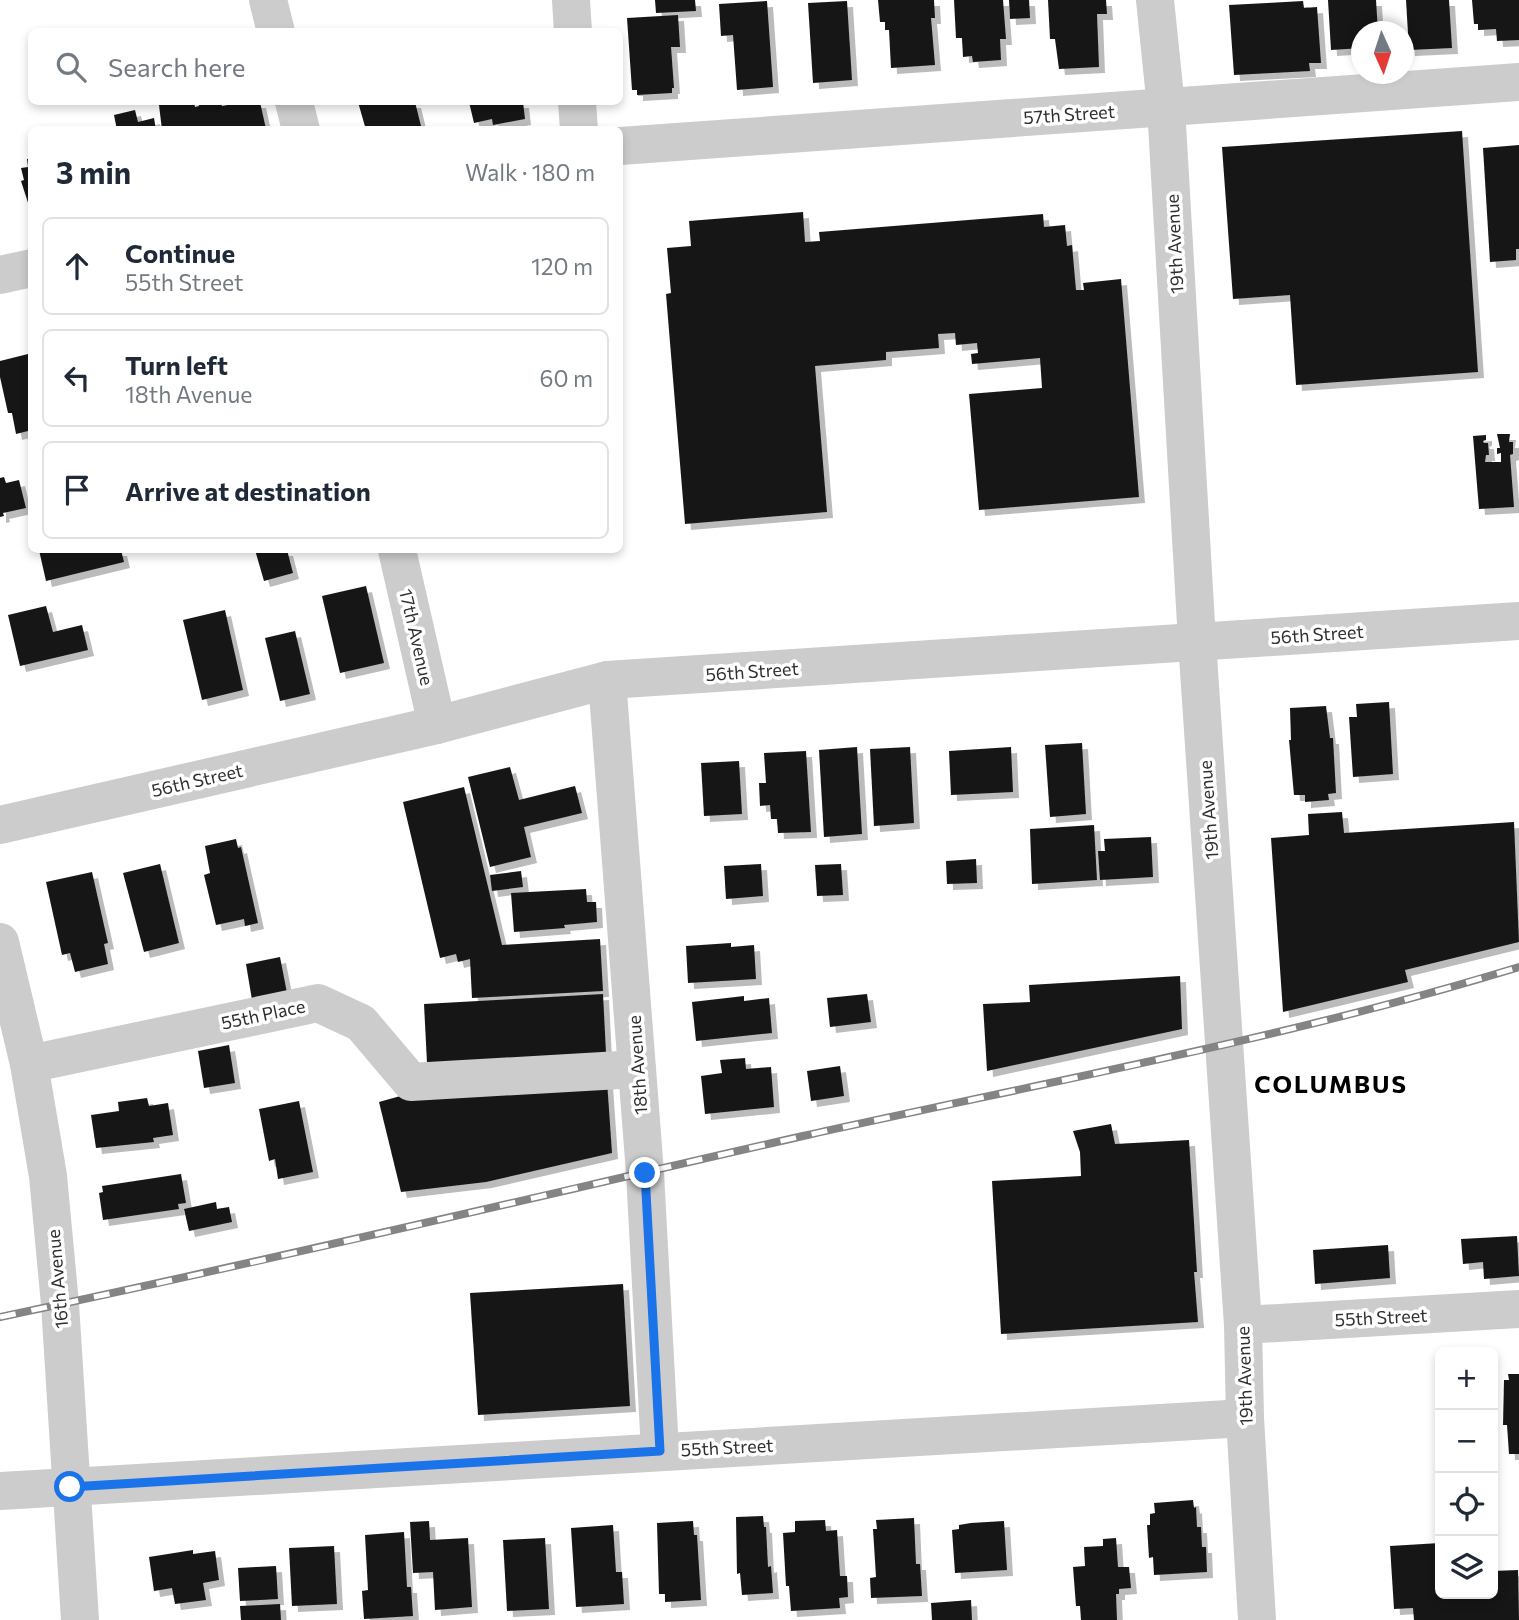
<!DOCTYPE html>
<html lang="en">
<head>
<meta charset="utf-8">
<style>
  body { margin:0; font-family:Commissioner,sans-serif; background:#f2f2f3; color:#1f2937 }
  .controls { position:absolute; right:21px; bottom:21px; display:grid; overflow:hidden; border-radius:10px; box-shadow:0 4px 10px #0003 }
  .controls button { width:63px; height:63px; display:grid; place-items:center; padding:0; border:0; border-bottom:2px solid #e0e1e3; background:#fff; color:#1f2937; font:35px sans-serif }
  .compass { position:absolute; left:1351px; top:21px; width:63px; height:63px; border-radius:50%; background:#fff; box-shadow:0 4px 10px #0003; rotate:177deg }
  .stop { position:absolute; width:21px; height:21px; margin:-16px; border:5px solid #1a73e8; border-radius:50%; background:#fff }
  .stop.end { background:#1a73e8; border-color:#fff; box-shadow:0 2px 7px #0008 }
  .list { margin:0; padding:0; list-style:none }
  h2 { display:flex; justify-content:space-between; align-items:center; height:91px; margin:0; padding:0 28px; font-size:30px }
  h2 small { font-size:23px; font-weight:400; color:#747a83 }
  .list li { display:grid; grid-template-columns:46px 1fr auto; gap:21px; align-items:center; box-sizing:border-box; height:98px; margin:0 14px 14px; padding:0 14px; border:2px solid #e0e1e3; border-radius:10px }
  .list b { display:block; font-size:26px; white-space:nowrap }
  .list p { margin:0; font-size:23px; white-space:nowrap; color:#747a83 }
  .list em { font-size:23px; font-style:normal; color:#747a83 }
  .icon { flex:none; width:38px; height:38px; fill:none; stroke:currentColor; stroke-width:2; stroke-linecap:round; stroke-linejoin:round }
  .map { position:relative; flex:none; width:1519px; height:1620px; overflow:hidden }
  .search { position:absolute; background:#fff; box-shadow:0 4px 10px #0003; left:28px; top:28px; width:595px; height:77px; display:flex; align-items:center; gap:18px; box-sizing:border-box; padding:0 24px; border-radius:10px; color:#747a83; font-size:26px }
  .panel { position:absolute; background:#fff; box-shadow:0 4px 10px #0003; left:28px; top:126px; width:595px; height:427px; border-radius:10px }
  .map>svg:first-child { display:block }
  .building { fill:#161616; filter:url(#shadow) }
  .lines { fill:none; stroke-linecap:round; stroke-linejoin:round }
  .minor { stroke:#ccc; stroke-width:38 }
  .tertiary { stroke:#ccc; stroke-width:38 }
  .rail-casing { stroke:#848484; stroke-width:8 }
  .rail { stroke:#fff; stroke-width:5; stroke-dasharray:16; stroke-linecap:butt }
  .route { stroke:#1a73e8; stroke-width:9 }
  .labels { text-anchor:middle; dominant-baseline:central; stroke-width:7; stroke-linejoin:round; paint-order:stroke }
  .street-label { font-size:18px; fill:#2f2f2f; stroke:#fff }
  .district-label { font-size:24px; font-weight:bold; letter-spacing:2px; fill:#000; stroke:#fff }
</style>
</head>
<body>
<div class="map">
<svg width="1519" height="1620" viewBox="0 0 1519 1620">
  <defs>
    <filter id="shadow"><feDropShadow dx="6" dy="6" stdDeviation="0" flood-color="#0004"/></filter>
  </defs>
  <rect width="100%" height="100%" fill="#fff"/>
  <g class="building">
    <path d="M655,0H695L696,11L656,13Z"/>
    <path d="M878,0H934L935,18H931L935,65L891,68L889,30H885V22H880Z"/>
    <path d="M954,0H1003L1006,39H1000L1001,60L973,62L972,56L963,57L962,38H956Z"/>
    <path d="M1009,0H1029L1030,18L1010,19Z"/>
    <path d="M1048,0H1106L1107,14H1097L1099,67L1059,69L1055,39H1050Z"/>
    <path d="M1328,0H1376L1378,32H1362V48L1331,50Z"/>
    <path d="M1406,0H1449L1452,48L1409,50Z"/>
    <path d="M1472,0H1519V40L1497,41L1496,29L1478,30V24H1474Z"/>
    <path d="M767,1L773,87L737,90L733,35L721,36L719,4Z"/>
    <path d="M847,1L852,80L813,83L808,3Z"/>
    <path d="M1303,1L1304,8L1317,7L1321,63H1309L1310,71L1234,75L1229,5Z"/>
    <path d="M678,15L680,47H671L674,88H672V93L637,95V90H632L627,18Z"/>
    <path d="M176,102H194L195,107L199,106L198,102H221L222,106L243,102H260L266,129L162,130L159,105Z"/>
    <path d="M358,102H415L422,130H366Z"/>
    <path d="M469,102H523L525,119L493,125L492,119L474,123Z"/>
    <path d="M135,110L138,122L154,118L156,130H117L114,115Z"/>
    <path d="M1462,131L1478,372L1296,385L1290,295L1233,299L1222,147Z"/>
    <path d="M1519,145V249H1516V260L1490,262L1483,148Z"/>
    <path d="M32,158V212H31L21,181L24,180L21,168L28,167L27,159Z"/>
    <path d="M803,212L805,242L820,241L819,232L1043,214L1044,227L1065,225L1067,246L1072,245L1076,290H1084L1083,283L1121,279L1139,497L979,510L969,394L1042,388L1040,358L972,364L971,354L978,353L977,343L956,345L955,333L938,334L939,348L886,352V360L815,366L827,512L685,524L666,294L671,293L667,248L691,246L689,221Z"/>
    <path d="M32,353V430L16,434L12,413H8L0,377V361Z"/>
    <path d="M1497,434H1510L1509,442H1513V454L1510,455L1514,507L1479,509L1473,436L1486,435V440L1483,441L1484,443H1488L1489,455H1486L1485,462H1501V453L1497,454V448H1500Z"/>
    <path d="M4,477L6,483L19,480L26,508L3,513L4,516L0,517V478Z"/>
    <path d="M39,550H121L124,562L46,581Z"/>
    <path d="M255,550H287L293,573L264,581Z"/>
    <path d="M366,586L384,663L340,673L322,596Z"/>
    <path d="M46,606L53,632L82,625L88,650L20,666L8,615Z"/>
    <path d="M225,610L243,690L202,700L183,620Z"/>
    <path d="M295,631L310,694L280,701L265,638Z"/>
    <path d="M1389,702L1393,774L1353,777L1349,717H1357L1356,704Z"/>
    <path d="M1326,706L1330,738H1333L1336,793L1328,794L1329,800L1305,802V795H1294L1289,740H1291L1290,708Z"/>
    <path d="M1082,743L1086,814L1050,817L1045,745Z"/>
    <path d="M857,747L862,834L824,837L819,750Z"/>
    <path d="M910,747L914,823L874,826L870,749Z"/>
    <path d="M1011,747L1013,792L951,795L949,751Z"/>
    <path d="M806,751L811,832L778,833L777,819H771L770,805L760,806L759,783H766L764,753Z"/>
    <path d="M739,761L742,814L704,816L701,763Z"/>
    <path d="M510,767L519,800L575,786L582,813L524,827L531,857L490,867L468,777Z"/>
    <path d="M464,787L502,945L600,939L603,991L472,998L470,959L458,962L456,954L440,958L403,802Z"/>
    <path d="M1342,812L1344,833L1514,822L1519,942L1405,970L1408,982L1283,1012L1271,838L1309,835L1308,814Z"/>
    <path d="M1094,825L1097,880L1032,884L1030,829Z"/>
    <path d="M1151,837L1153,877L1100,880L1098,851H1105L1104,839Z"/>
    <path d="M236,839L238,848L241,847L258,923L245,926L244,919L216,925L204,875L210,873L205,846Z"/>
    <path d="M976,859L977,883L947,884L946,861Z"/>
    <path d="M160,864L179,943L144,952L123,873Z"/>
    <path d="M761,864L763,896L726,899L724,866Z"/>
    <path d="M841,864L843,895L817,896L815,865Z"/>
    <path d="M521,871L523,887L492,891L490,875Z"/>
    <path d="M92,872L108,943L104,944L108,964L75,972L70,953L62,955L46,882Z"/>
    <path d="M586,889L587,902H596L597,922L564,925L565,928L514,932L511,893Z"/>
    <path d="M731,943V947L754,945L756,979L688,983L686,946Z"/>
    <path d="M280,957L287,993L252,1000L246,964Z"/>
    <path d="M1180,976L1182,1029L987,1071L983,1004L1030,1002L1029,985Z"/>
    <path d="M603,994L606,1053L427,1063L424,1004Z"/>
    <path d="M867,994L871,1022L830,1027L827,998Z"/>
    <path d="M744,996V1001L769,998L772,1033L696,1041L692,1002Z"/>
    <path d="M229,1045L235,1083L204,1088L198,1051Z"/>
    <path d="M745,1058L746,1069L771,1067L774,1107L705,1114L701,1076L722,1073L720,1060Z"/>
    <path d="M840,1066L844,1096L811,1101L807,1071Z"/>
    <path d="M607,1081L612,1153L486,1182L401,1192L379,1102L404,1095Z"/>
    <path d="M147,1098L149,1106L168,1103L173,1135L153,1138L154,1142L96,1148L91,1115L119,1111L118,1102Z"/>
    <path d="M299,1101L313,1172L278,1179L275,1159L269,1161L259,1109Z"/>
    <path d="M1111,1124L1115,1144L1189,1140L1197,1272H1194L1198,1322L1001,1334L992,1181L1081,1176L1080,1152L1073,1131Z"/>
    <path d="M181,1174L186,1203L178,1204L179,1209L103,1220L99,1193L103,1192L102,1186Z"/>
    <path d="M216,1202L217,1209L229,1207L232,1222L189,1231L184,1209Z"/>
    <path d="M1517,1236L1519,1276L1484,1279L1483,1262L1463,1264L1461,1239Z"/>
    <path d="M1388,1245L1390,1278L1315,1284L1313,1250Z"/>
    <path d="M623,1284L630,1406L478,1415L470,1293Z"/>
    <path d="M1508,1374H1519V1454H1509L1507,1425H1503L1504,1380H1509Z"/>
    <path d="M1193,1500L1194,1508L1196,1507L1197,1527H1201L1202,1547H1206L1207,1572L1154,1575L1153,1557L1149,1558L1147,1525H1150V1514L1155,1513L1154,1503Z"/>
    <path d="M763,1516L764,1527H766L768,1567L771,1566L773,1593L742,1595L740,1573L737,1574L736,1517Z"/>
    <path d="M914,1518L916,1564H920L922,1596L871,1598L870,1578L876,1577L873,1529H877L876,1520Z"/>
    <path d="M825,1520L826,1531L837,1530L840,1576H847L848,1597L839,1598L840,1608L791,1611L789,1586H786L783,1533L795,1532V1521Z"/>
    <path d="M429,1521L430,1540L468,1538L472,1607L435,1610L433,1572L413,1573L410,1522Z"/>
    <path d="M693,1521L694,1535H697L701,1600L665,1602V1594H659L657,1523Z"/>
    <path d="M1004,1521L1007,1570L955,1573L952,1530L959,1529V1525L971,1523Z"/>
    <path d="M613,1525L616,1572H622L624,1604L576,1607L571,1528Z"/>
    <path d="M404,1532L407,1587H411L413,1616L364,1619L362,1591L368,1590L365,1535Z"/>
    <path d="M545,1538L549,1609L507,1611L503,1540Z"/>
    <path d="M1116,1538L1118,1567H1129L1131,1588L1119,1589V1594H1116L1117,1620H1081L1080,1606H1076L1073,1567L1085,1566L1084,1547L1103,1546V1539Z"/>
    <path d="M1440,1543V1594H1493V1571L1518,1570L1519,1620H1414L1413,1608L1394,1609L1390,1546Z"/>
    <path d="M334,1546L337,1604L292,1606L289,1548Z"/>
    <path d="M193,1550V1554L215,1551L219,1580L203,1583L206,1600L175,1604L172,1588L154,1591L149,1557Z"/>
    <path d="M276,1566L278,1599L240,1601L238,1568Z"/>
    <path d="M971,1600L972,1620H932L931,1603Z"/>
    <path d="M280,1604L281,1620H241L240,1606Z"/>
  </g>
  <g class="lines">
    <g class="minor">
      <path d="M268,0L276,32"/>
      <path d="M571,0L573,32"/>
      <path d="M1155,0L1166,107L1197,641L1243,1325L1245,1418L1257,1620"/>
      <path d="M294,102L301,130"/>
      <path d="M577,102L579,130"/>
      <path d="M620,146L1519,82"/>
      <path d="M0,275L32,268"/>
      <path d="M397,550L437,725"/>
      <path d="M607,680L645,1173L660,1451"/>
      <path d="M0,942L29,1064L48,1176L60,1304L80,1620"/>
      <path d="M29,1064L318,1003L361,1023L411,1082L637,1069"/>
      <path d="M1243,1325L1519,1309"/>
      <path d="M0,1491L1245,1418"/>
    </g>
    <path class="tertiary" d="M0,825L437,725L607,680L1519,621"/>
    <g class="rail-casing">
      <path id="rail" d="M0,1317C268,1261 535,1197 803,1136C1042,1083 1284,1039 1519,967"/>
    </g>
    <use href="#rail" class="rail"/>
  </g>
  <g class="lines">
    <path class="route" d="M70,1487L660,1451L645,1173"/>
  </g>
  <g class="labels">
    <g class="street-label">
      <text transform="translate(1069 114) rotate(-4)">57th Street</text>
      <text transform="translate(1174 244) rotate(-93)">19th Avenue</text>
      <text transform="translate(1317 634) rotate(-4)">56th Street</text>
      <text transform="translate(417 637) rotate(77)">17th Avenue</text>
      <text transform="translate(752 671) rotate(-4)">56th Street</text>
      <text transform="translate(197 780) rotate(-13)">56th Street</text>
      <text transform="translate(1208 810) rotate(-94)">19th Avenue</text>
      <text transform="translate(263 1014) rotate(-12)">55th Place</text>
      <text transform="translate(637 1065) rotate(-94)">18th Avenue</text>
      <text transform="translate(57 1279) rotate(-95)">16th Avenue</text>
      <text transform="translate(1381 1317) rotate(-3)">55th Street</text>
      <text transform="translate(1244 1376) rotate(-92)">19th Avenue</text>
      <text transform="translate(727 1447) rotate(-3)">55th Street</text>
    </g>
    <g class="district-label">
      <text x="1331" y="1083">COLUMBUS</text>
    </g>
  </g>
</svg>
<div class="controls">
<button>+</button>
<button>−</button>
<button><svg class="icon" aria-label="locate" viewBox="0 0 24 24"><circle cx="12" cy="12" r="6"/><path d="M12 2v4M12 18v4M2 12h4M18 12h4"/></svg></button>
<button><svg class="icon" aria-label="layers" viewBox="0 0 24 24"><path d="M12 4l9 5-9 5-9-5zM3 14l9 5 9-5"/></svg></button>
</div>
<svg class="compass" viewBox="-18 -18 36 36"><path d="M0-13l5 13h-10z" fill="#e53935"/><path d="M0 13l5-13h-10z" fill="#747a83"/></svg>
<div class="stop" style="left:70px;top:1487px"></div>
<div class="stop end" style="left:645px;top:1173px"></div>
<div class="search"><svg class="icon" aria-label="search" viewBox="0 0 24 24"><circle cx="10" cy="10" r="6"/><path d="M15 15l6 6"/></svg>Search here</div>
<section class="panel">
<h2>3 min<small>Walk · 180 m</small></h2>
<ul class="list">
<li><svg class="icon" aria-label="ahead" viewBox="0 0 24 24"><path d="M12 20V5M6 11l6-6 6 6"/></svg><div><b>Continue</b><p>55th Street</p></div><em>120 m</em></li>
<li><svg class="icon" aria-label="left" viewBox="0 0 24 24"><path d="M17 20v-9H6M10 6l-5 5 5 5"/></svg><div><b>Turn left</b><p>18th Avenue</p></div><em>60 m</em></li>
<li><svg class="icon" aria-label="arrive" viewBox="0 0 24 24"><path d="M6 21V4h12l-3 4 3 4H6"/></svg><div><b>Arrive at destination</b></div></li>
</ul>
</section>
</div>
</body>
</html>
